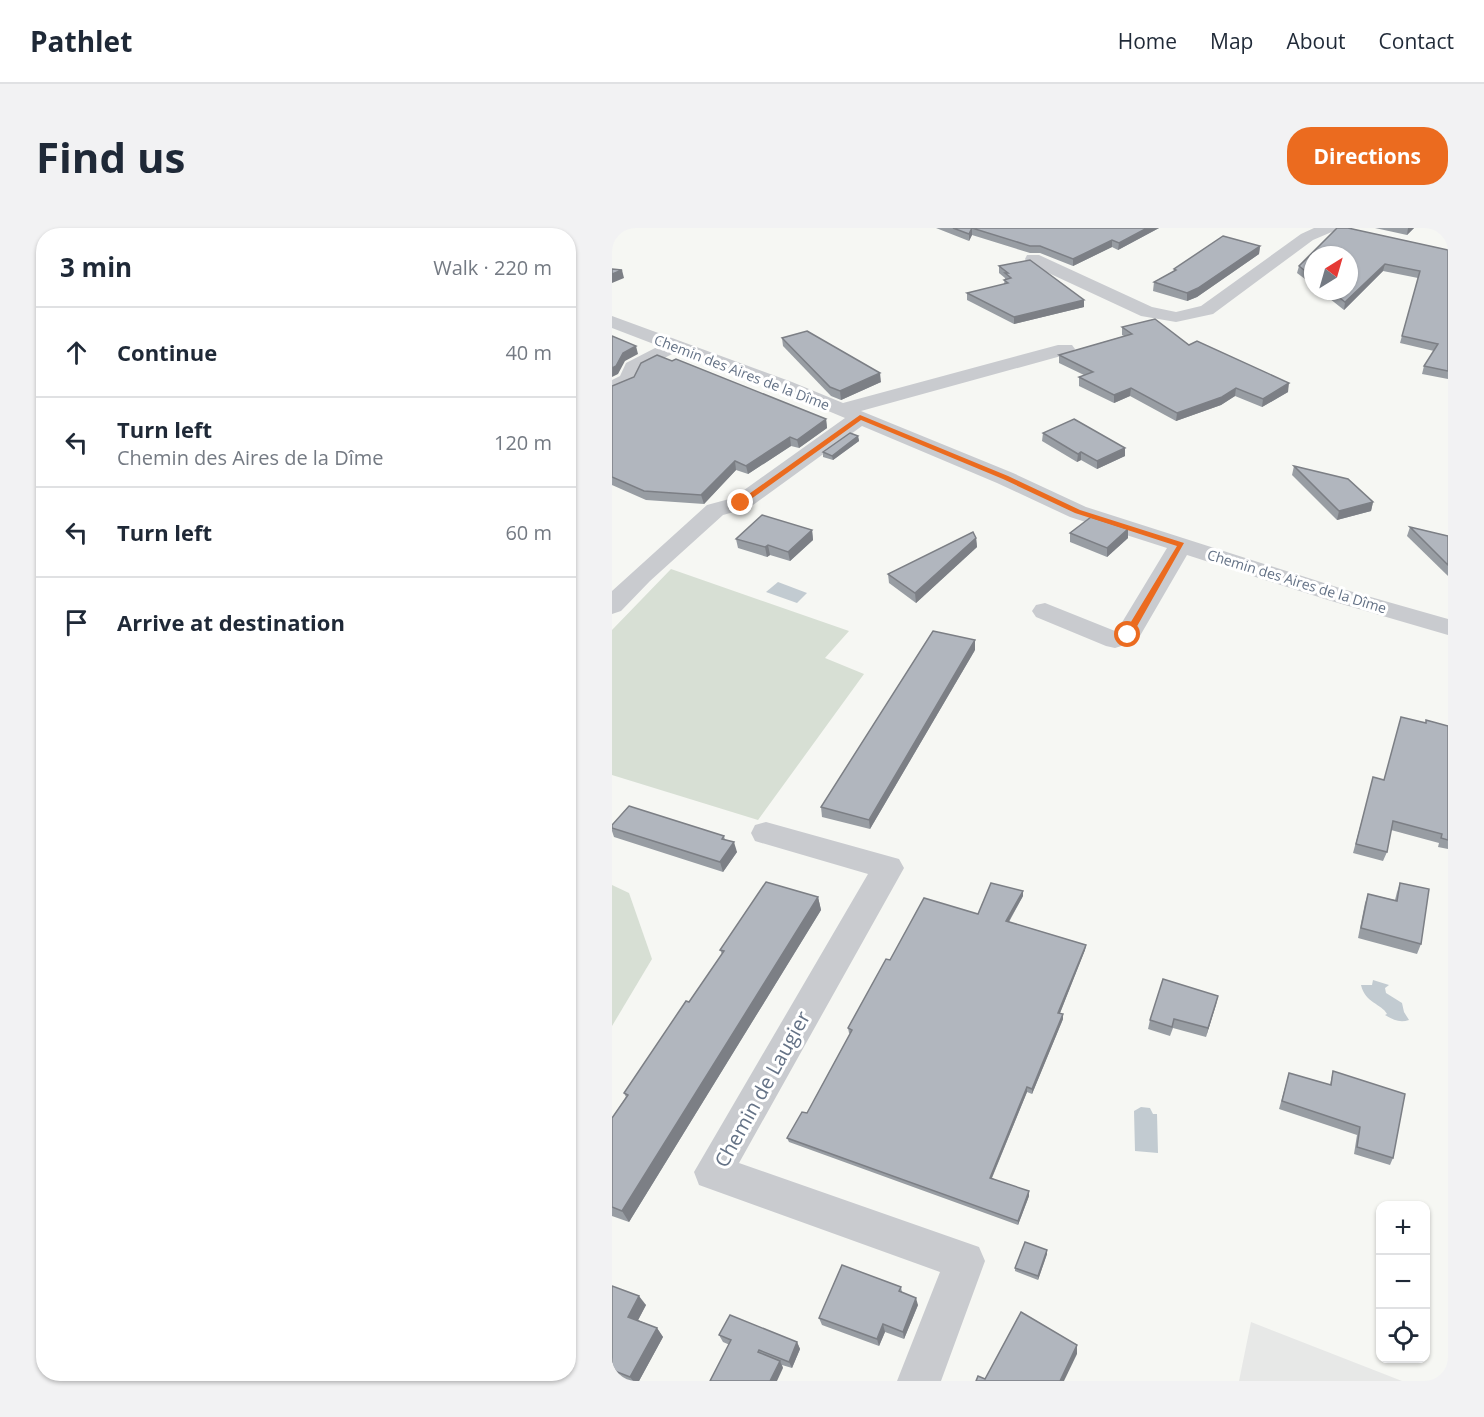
<!DOCTYPE html>
<html lang="en">
<head>
<meta charset="utf-8">
<style>
  body { margin:0; font-family:"Open Sans",sans-serif; background:#f2f2f3; color:#1f2937 }
  .controls { position:absolute; right:18px; bottom:18px; display:grid; overflow:hidden; border-radius:12px; box-shadow:0 2px 4px #0004 }
  .controls button { width:54px; height:54px; display:grid; place-items:center; padding:0; border:0; border-bottom:2px solid #e0e1e3; background:#fff; color:#1f2937; font:30px sans-serif }
  .compass { position:absolute; left:692px; top:18px; width:54px; height:54px; border-radius:50%; background:#fff; box-shadow:0 2px 4px #0004; rotate:37deg }
  .stop { position:absolute; width:18px; height:18px; margin:-14px; border:4px solid #eb6b1f; border-radius:50%; background:#fff }
  .stop.end { background:#eb6b1f; border-color:#fff; box-shadow:0 2px 6px #0008 }
  .list { margin:0; padding:0; list-style:none }
  h2 { display:flex; justify-content:space-between; align-items:center; height:78px; margin:0; padding:0 24px; font-size:26px }
  h2 small { font-size:20px; font-weight:400; color:#747a83 }
  .list li { display:grid; grid-template-columns:39px 1fr auto; gap:18px; align-items:center; box-sizing:border-box; height:90px; padding:0 24px; border-top:2px solid #e0e1e3 }
  .list b { display:block; font-size:22px; white-space:nowrap }
  .list p { margin:0; font-size:20px; white-space:nowrap; color:#747a83 }
  .list em { font-size:20px; font-style:normal; color:#747a83 }
  .icon { flex:none; width:33px; height:33px; fill:none; stroke:currentColor; stroke-width:2; stroke-linecap:round; stroke-linejoin:round }
  .map { position:relative; flex:none; width:836px; height:1153px; overflow:hidden; border-radius:24px }
  header { display:flex; align-items:center; gap:36px; box-sizing:border-box; height:84px; padding:0 30px; background:#fff; border-bottom:2px solid #e0e1e3 }
  header strong { font-size:28px }
  nav { display:flex; gap:33px; margin-inline-start:auto; font-size:21px }
  .intro { display:flex; align-items:center; justify-content:space-between; box-sizing:border-box; height:144px; padding:0 36px }
  h1 { margin:0; font-size:42px }
  .button { padding:15px 27px; border-radius:24px; background:#eb6b1f; color:#fff; font-size:21px; font-weight:700 }
  main { display:flex; gap:36px; padding:0 36px }
  aside { flex:1; background:#fff; border-radius:24px; box-shadow:0 2px 4px #0004 }
  .map>svg:first-child { display:block }
  .built { fill:#e7e8e7 }
  .green { fill:#d7dfd4 }
  .water { fill:#c2cbd1 }
  .lines { fill:none; stroke-linecap:round; stroke-linejoin:round }
  .minor { fill:#c9cbcf; fill-rule:evenodd }
  .wall { fill:#989da3 }
  .shaded-wall { fill:#7c7f85 }
  .building { fill:#b1b6be; stroke:#7c7f85; stroke-width:1.5 }
  .route { fill:#eb6b1f }
  .labels { text-anchor:middle; dominant-baseline:central; stroke-width:6; stroke-linejoin:round; paint-order:stroke }
  .far-street-label { font-size:14px; fill:#647286; stroke:#fff }
  .near-street-label { font-size:20px; fill:#647286; stroke:#fff }
</style>
</head>
<body>
<header>
<strong>Pathlet</strong>
<nav><a>Home</a><a>Map</a><a>About</a><a>Contact</a></nav>
</header>
<div class="intro"><h1>Find us</h1><a class="button">Directions</a></div>
<main>
<aside>
<h2>3 min<small>Walk · 220 m</small></h2>
<ul class="list">
<li><svg class="icon" aria-label="ahead" viewBox="0 0 24 24"><path d="M12 20V5M6 11l6-6 6 6"/></svg><div><b>Continue</b></div><em>40 m</em></li>
<li><svg class="icon" aria-label="left" viewBox="0 0 24 24"><path d="M17 20v-9H6M10 6l-5 5 5 5"/></svg><div><b>Turn left</b><p>Chemin des Aires de la Dîme</p></div><em>120 m</em></li>
<li><svg class="icon" aria-label="left" viewBox="0 0 24 24"><path d="M17 20v-9H6M10 6l-5 5 5 5"/></svg><div><b>Turn left</b></div><em>60 m</em></li>
<li><svg class="icon" aria-label="arrive" viewBox="0 0 24 24"><path d="M6 21V4h12l-3 4 3 4H6"/></svg><div><b>Arrive at destination</b></div></li>
</ul>
</aside>
<div class="map">
<svg width="836" height="1153" viewBox="0 0 836 1153">
  <rect width="100%" height="100%" fill="#f6f7f3"/>
  <path class="built" d="M639,1094L790,1153H627Z"/>
  <g class="green">
    <path d="M59,341L237,403L213,430L252,446L146,592L0,547V402Z"/>
    <path d="M0,657L17,665L40,731L0,798Z"/>
  </g>
  <g class="water">
    <path d="M166,354L195,365L185,375L154,364Z"/>
    <path d="M761,752L777,757L773,760L774,765L790,775L792,784L797,792C788,795 781,792 773,787L775,786C770,776 753,775 749,757H760Z"/>
    <path d="M529,879L538,880L541,886H545L546,925L523,923L522,883Z"/>
  </g>
  <g class="lines">
    <g class="minor">
      <path d="M702,0H724L722,3L701,12L601,86L564,94L529,88L415,35L413,31L415,27H427L540,79L564,84L589,78L689,6Z"/>
      <path d="M0,88L180,154L231,175L446,117H460L463,121L460,125L249,183L401,245L474,279L734,362L836,391V407L716,372L575,327L525,413L503,420L494,418L424,389L420,383L424,377L433,375L503,403L506,401L555,320L458,289L385,255L250,198L137,280L111,287L38,353L9,383L0,386V363L95,277L121,270L233,190L166,162L64,124L29,142L23,155L0,166V152L8,148L14,135L47,118L0,100Z"/>
      <path d="M154,594L287,631L292,640L127,935L367,1019L373,1033L329,1153H285L328,1044L87,957L82,944L256,646L143,613L139,605L143,597Z"/>
    </g>
  </g>
  <g class="wall">
    <path d="M324,0H547L506,22L500,19L461,38L428,25H418L360,7L357,13Z"/>
    <path d="M725,0H736L836,22V151L810,146L812,138L822,123L788,115L806,50L771,43L732,82L708,63H737V27H701V57L685,45L687,38Z"/>
    <path d="M763,0H802L795,7Z"/>
    <path d="M648,18L647,26L585,69L575,73L541,63L542,54L562,43V41Z"/>
    <path d="M387,38L472,72V79L402,96L355,72V65L392,56L393,50L387,45Z"/>
    <path d="M510,99L577,117L676,164L650,179L623,168L609,177L564,193L518,168L502,175L467,158V149L472,147L447,135V127L512,108L510,107Z"/>
    <path d="M170,110L269,154L229,172L219,168L171,118Z"/>
    <path d="M60,133L214,191L215,200L187,220L179,218L136,246L124,242L92,276L34,272L0,257V158Z"/>
    <path d="M431,205L513,228L485,241L469,232L465,234L430,213Z"/>
    <path d="M246,208L247,213L221,232L211,229V224Z"/>
    <path d="M682,238L761,274L759,283L725,292L680,247Z"/>
    <path d="M798,299L836,308V348L795,308Z"/>
    <path d="M516,301V310L495,329L458,314V305Z"/>
    <path d="M200,302L201,312L178,333L158,327L155,329L126,320L124,311Z"/>
    <path d="M364,310L365,319L304,375L277,355L276,346Z"/>
    <path d="M363,422L258,601L210,589L209,579Z"/>
    <path d="M814,495L836,498V621L826,619L827,615L779,602L775,624L771,633L741,625L759,558L771,552Z"/>
    <path d="M0,597L112,608L113,612L125,624L111,644L2,609L0,603Z"/>
    <path d="M788,655L809,716L805,726L746,710L753,675L756,666L783,672L785,664Z"/>
    <path d="M411,668L397,694L474,717L473,722L448,785L451,791L420,866L415,864L380,950L417,968L406,997L177,914L175,910L195,885L238,806L237,805L236,800L278,732L366,686Z"/>
    <path d="M206,669L209,682L17,994L0,988V890L14,869L12,865L77,774L110,726L108,722Z"/>
    <path d="M606,768L594,809L561,800L558,808L536,801L538,792Z"/>
    <path d="M721,843L781,930L778,937L742,926L745,907L667,881L677,845L718,857Z"/>
    <path d="M435,1022V1026L426,1052L403,1043V1040Z"/>
    <path d="M0,1058L34,1077L26,1092L45,1100L51,1109L27,1153H13L0,1148Z"/>
    <path d="M289,1059L290,1064L306,1077L292,1111L273,1104L267,1118L210,1097L207,1090Z"/>
    <path d="M107,1107L185,1114L188,1121L180,1140L170,1137L171,1140L111,1114Z"/>
  </g>
  <g class="shaded-wall">
    <path d="M360,0V7L357,13V6Z"/>
    <path d="M535,0H547L506,22L507,15Z"/>
    <path d="M796,0H802L795,7Z"/>
    <path d="M500,12V19L461,38V31Z"/>
    <path d="M648,18L647,26L585,69L575,73V65Z"/>
    <path d="M773,36L771,43L732,82L733,74Z"/>
    <path d="M10,42L12,50L0,55V46Z"/>
    <path d="M472,72V79L402,96V89Z"/>
    <path d="M24,118L26,126L13,133L6,146L0,149V140L11,125Z"/>
    <path d="M268,145L269,154L229,172L228,163Z"/>
    <path d="M677,155L676,164L650,179L651,171Z"/>
    <path d="M519,160L518,168L502,175V167Z"/>
    <path d="M624,160L623,168L609,177L564,193L565,185Z"/>
    <path d="M214,191L215,200L187,220L185,212Z"/>
    <path d="M246,208L247,213L221,232L220,228Z"/>
    <path d="M178,209L179,218L136,246L134,238Z"/>
    <path d="M513,220V228L485,241V233Z"/>
    <path d="M469,224V232L465,234L466,226Z"/>
    <path d="M123,233L124,242L92,276L89,267Z"/>
    <path d="M761,274L759,283L725,292L727,283Z"/>
    <path d="M516,301V310L495,329V320Z"/>
    <path d="M200,302L201,312L178,333L176,324Z"/>
    <path d="M364,310L365,319L304,375L303,365Z"/>
    <path d="M156,317L158,327L155,329L153,319Z"/>
    <path d="M363,412V422L258,601L257,592Z"/>
    <path d="M122,614L125,624L111,644L108,634Z"/>
    <path d="M411,663V668L394,698V693Z"/>
    <path d="M206,669L209,682L17,994L10,983Z"/>
    <path d="M474,717L473,722L446,790V785Z"/>
    <path d="M606,768L604,777L594,809L596,800Z"/>
    <path d="M451,786V791L420,866V861Z"/>
    <path d="M415,859V864L378,954V950Z"/>
    <path d="M417,963V968L406,997V993Z"/>
    <path d="M435,1022V1026L426,1052V1048Z"/>
    <path d="M27,1068L34,1077L23,1098L16,1089Z"/>
    <path d="M304,1070L306,1077L292,1111L291,1104Z"/>
    <path d="M271,1096L273,1104L267,1118L265,1111Z"/>
    <path d="M45,1100L51,1109L27,1153H21L18,1149Z"/>
    <path d="M185,1114L188,1121L180,1140L177,1134Z"/>
    <path d="M465,1117V1126L452,1153H448Z"/>
    <path d="M168,1133L171,1140L165,1153H158Z"/>
  </g>
  <g class="building">
    <path d="M341,0H535L507,15L500,12L461,31L428,18H418L360,0L357,6Z"/>
    <path d="M725,0H736L836,22V143L812,138L826,116L790,108L808,43L773,36L733,74L719,63H737V27H701V49L687,38Z"/>
    <path d="M611,8L648,18L586,60L575,65L542,54L564,42L562,41Z"/>
    <path d="M418,32L472,72L402,89L355,65L396,55L392,52L399,50L393,45H396L387,38Z"/>
    <path d="M0,41L10,42L0,46Z"/>
    <path d="M543,91L577,117L585,113L677,155L651,171L624,160L610,169L565,185L519,160L502,167L467,149L481,144L447,127L520,106L510,99Z"/>
    <path d="M195,103L268,145L228,163L218,159L170,110Z"/>
    <path d="M0,108L24,118L11,125L4,138L0,140Z"/>
    <path d="M45,127L60,133L64,131L214,191L185,212L178,209L134,238L123,233L89,267L32,263L0,249V158L22,149L29,135Z"/>
    <path d="M462,191L513,220L485,233L469,224L466,226L431,205Z"/>
    <path d="M238,205L246,208L220,228L211,224Z"/>
    <path d="M682,238L736,251L761,274L727,283Z"/>
    <path d="M150,287L200,302L176,324L156,317L153,319L124,311Z"/>
    <path d="M479,289L516,301L495,320L458,305Z"/>
    <path d="M798,299L836,308V337Z"/>
    <path d="M361,304L364,310L303,365L276,346Z"/>
    <path d="M321,403L363,412L257,592L209,579Z"/>
    <path d="M789,489L814,495V492L836,498V612L829,610L830,606L781,593L775,624L744,616L761,549L772,552Z"/>
    <path d="M17,578L112,608L110,611L122,614L108,634L0,600V597Z"/>
    <path d="M154,654L206,669L10,983L0,979V890L16,867L12,865L74,773L77,774L112,723L108,722Z"/>
    <path d="M379,655L411,663L394,693L474,717L446,785L451,786L431,834L420,861L415,859L378,950L417,963L406,993L175,910L190,884L195,885L240,802L236,800L274,731L278,732L312,670L366,686Z"/>
    <path d="M788,655L817,661L809,716L749,700L756,666L785,673Z"/>
    <path d="M551,751L606,768L596,800L562,791L560,799L538,792Z"/>
    <path d="M721,843L793,866L781,930L745,919L748,899L670,873L677,845L719,857Z"/>
    <path d="M413,1014L435,1022L426,1048L403,1040Z"/>
    <path d="M230,1037L289,1059L287,1063L304,1070L291,1104L271,1096L265,1111L207,1090Z"/>
    <path d="M0,1058L27,1068L16,1089L45,1100L18,1149L0,1142Z"/>
    <path d="M409,1084L465,1117L448,1153H364L366,1148L373,1151Z"/>
    <path d="M118,1087L185,1114L177,1134L147,1122L146,1124L168,1133L158,1153H98L119,1112L107,1107Z"/>
  </g>
  <path class="route" d="M248,187L396,248L468,282L572,315L519,409L511,407L565,318L463,285L391,251L249,192L132,276H127V273Z"/>
  <g class="labels">
    <g class="far-street-label">
      <text transform="translate(130 144) rotate(21)">Chemin des Aires de la Dîme</text>
      <text transform="translate(685 353) rotate(17)">Chemin des Aires de la Dîme</text>
    </g>
    <g class="near-street-label">
      <text transform="translate(150 861) rotate(-61)">Chemin de Laugier</text>
    </g>
  </g>
</svg>
<div class="controls">
<button>+</button>
<button>−</button>
<button><svg class="icon" aria-label="locate" viewBox="0 0 24 24"><circle cx="12" cy="12" r="6"/><path d="M12 2v4M12 18v4M2 12h4M18 12h4"/></svg></button>
</div>
<svg class="compass" viewBox="-18 -18 36 36"><path d="M0-13l5 13h-10z" fill="#e53935"/><path d="M0 13l5-13h-10z" fill="#747a83"/></svg>
<div class="stop" style="left:516px;top:407px"></div>
<div class="stop end" style="left:129px;top:275px"></div>
</div>
</main>
</body>
</html>
